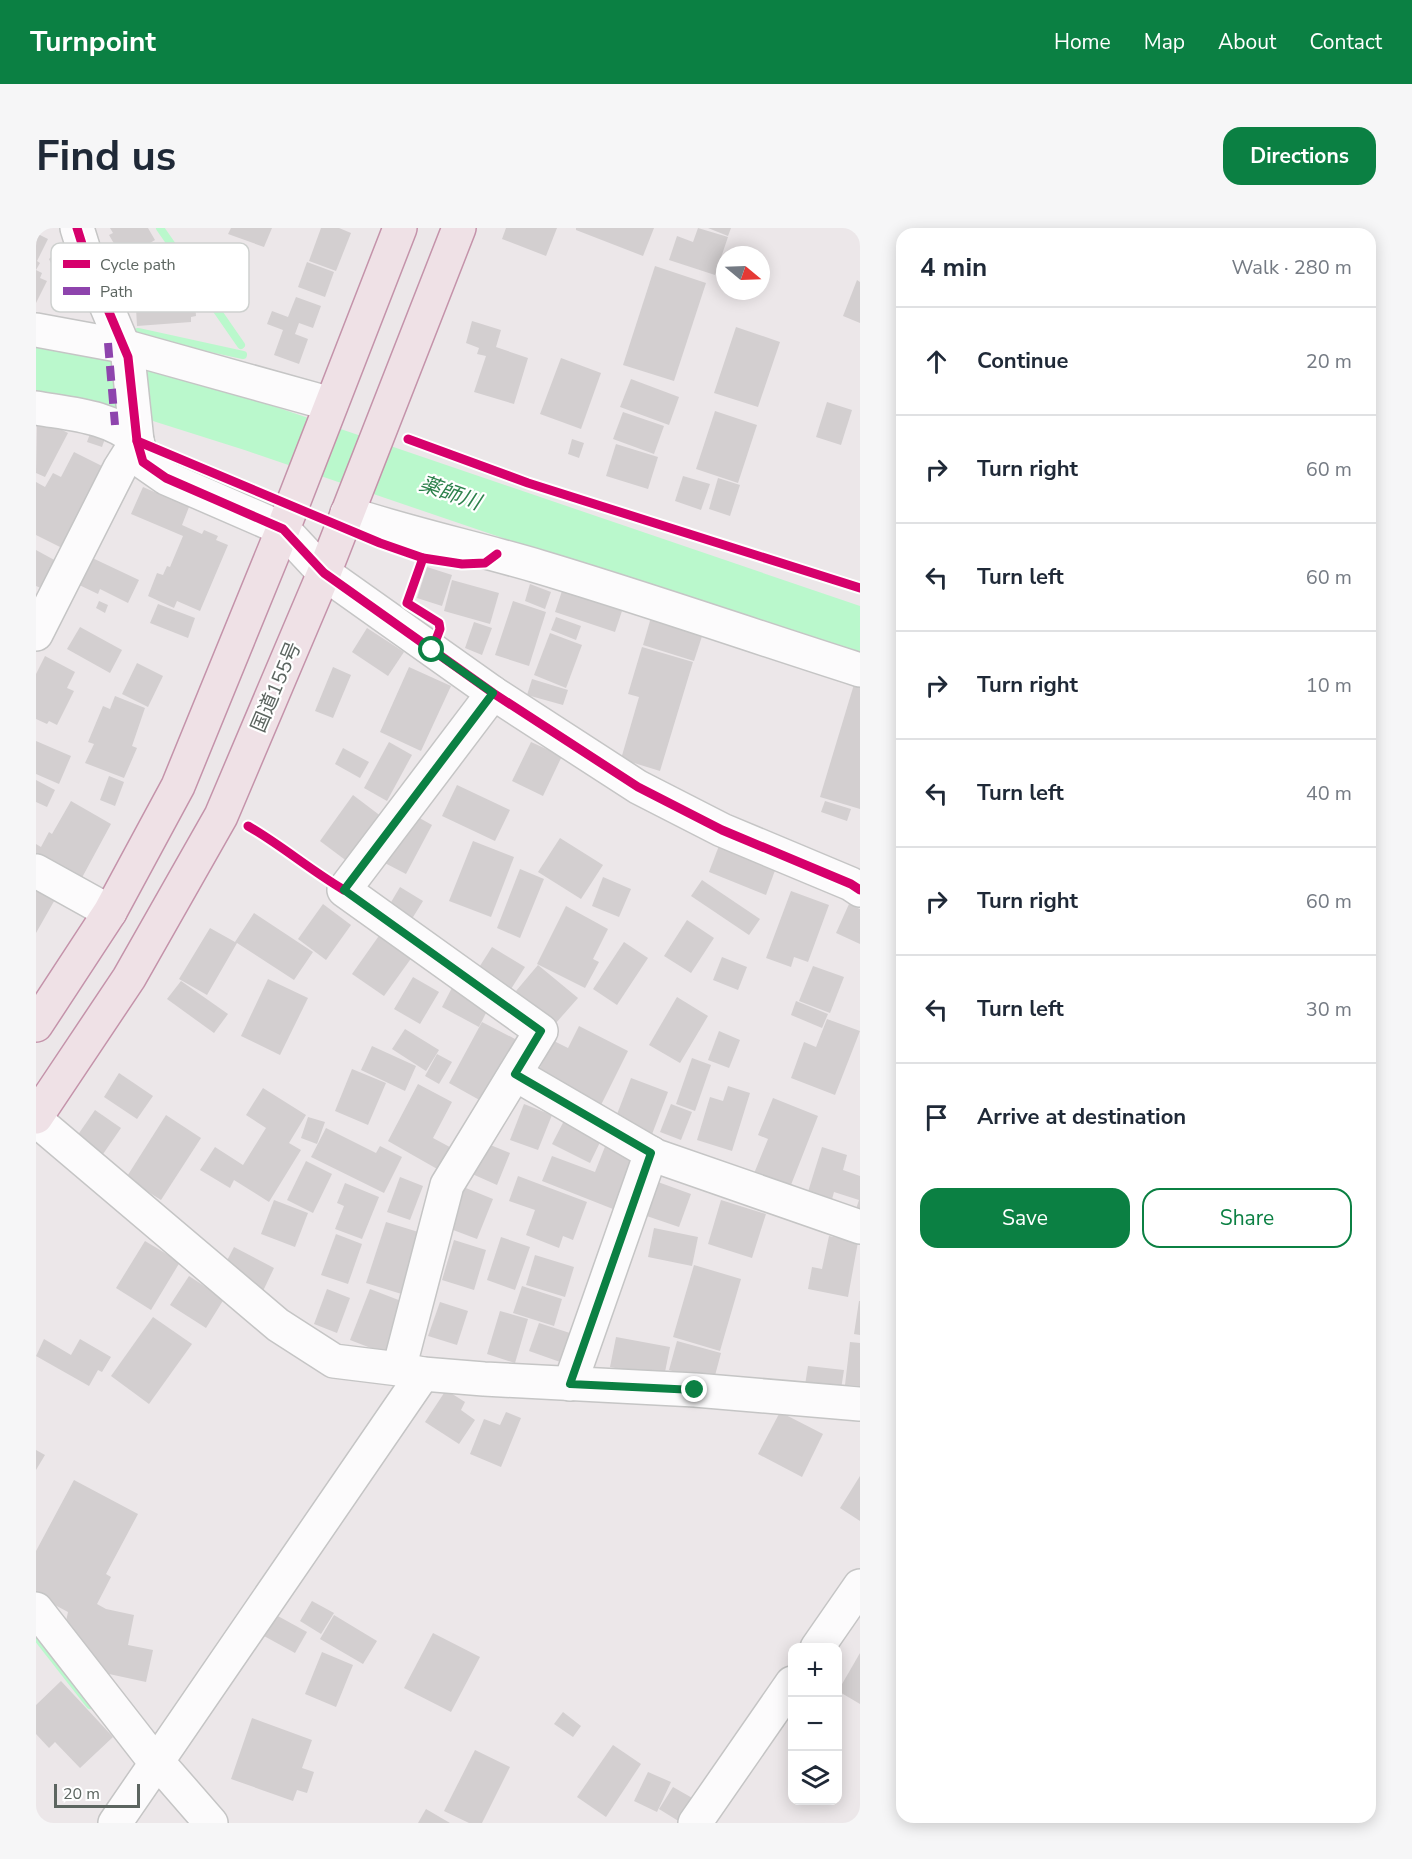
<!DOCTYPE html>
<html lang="en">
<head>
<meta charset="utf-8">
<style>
  body { margin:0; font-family:"Nunito Sans","Noto Sans JP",sans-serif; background:#f6f6f7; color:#1f2937 }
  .controls { position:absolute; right:18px; bottom:18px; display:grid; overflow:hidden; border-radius:12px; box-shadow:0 3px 15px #0003 }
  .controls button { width:54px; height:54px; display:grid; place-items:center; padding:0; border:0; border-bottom:2px solid #e0e1e3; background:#fff; color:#1f2937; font:30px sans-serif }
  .compass { position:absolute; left:680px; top:18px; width:54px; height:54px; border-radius:50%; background:#fff; box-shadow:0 3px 15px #0003; rotate:109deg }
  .scale { position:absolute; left:18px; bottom:15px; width:86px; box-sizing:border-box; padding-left:6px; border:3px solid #5c6560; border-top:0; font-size:16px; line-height:21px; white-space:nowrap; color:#5c6560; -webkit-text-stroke:4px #fff; paint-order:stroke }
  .stop { position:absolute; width:18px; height:18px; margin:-14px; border:4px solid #0b8043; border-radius:50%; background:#fff }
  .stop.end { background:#0b8043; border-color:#fff; box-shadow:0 2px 6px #0008 }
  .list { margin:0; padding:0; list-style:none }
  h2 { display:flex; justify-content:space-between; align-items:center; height:78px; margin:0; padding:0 24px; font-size:26px }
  h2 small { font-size:20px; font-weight:400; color:#747a83 }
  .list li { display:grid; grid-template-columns:39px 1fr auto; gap:18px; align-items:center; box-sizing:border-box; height:108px; padding:0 24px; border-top:2px solid #e0e1e3 }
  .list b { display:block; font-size:22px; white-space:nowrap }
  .list em { font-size:20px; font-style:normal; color:#747a83 }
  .actions { display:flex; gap:12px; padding:18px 24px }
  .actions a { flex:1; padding:14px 0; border:2px solid #0b8043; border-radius:18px; text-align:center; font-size:21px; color:#0b8043 }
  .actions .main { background:#0b8043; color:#fff }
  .icon { flex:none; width:33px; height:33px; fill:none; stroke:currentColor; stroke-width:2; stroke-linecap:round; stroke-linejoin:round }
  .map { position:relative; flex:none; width:824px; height:1595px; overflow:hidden; border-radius:18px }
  header { display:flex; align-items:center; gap:36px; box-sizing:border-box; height:84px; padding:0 30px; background:#0b8043; color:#fff }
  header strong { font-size:28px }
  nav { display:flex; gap:33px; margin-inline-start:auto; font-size:21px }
  .intro { display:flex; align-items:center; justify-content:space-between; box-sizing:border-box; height:144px; padding:0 36px }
  h1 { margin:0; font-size:42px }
  .button { padding:15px 27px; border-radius:18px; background:#0b8043; color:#fff; font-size:21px; font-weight:700 }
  main { display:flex; gap:36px; padding:0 36px }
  aside { flex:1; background:#fff; border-radius:18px; box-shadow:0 3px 15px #0003 }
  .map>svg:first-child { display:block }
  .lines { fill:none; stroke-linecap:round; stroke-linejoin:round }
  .stream { stroke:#baf8cc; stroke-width:8 }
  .river { stroke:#baf8cc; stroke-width:51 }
  .building { fill:#d3cfd0 }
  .street-casing { stroke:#c5c5c5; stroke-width:36 }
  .highway-casing { stroke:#c493aa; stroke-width:36 }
  .street { stroke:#fcfbfc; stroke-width:33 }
  .highway { stroke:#efe1e6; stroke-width:33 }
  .quiet { stroke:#8e44ad; stroke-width:8; stroke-dasharray:15 8; stroke-linecap:butt }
  .cycleway-casing { stroke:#fff; stroke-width:13 }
  .cycleway { stroke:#d6006c; stroke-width:9 }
  .route { stroke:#0b8043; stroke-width:8 }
  .labels { text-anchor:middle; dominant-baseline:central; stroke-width:4.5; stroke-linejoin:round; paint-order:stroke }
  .street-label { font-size:20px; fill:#5c6560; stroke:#fff }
  .water-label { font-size:21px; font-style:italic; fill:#2c814b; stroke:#fff }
  .key { fill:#fff; stroke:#ced1cf; stroke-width:1.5 }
  .key-label { font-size:16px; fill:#5c6560 }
</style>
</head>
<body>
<header>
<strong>Turnpoint</strong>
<nav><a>Home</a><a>Map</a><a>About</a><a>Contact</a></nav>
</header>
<div class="intro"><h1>Find us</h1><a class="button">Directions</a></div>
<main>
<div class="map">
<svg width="824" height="1595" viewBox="0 0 824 1595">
  <rect width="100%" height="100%" fill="#ece7e9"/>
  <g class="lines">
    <g class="stream">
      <path d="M124,0L205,117"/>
      <path d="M102,104L207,127"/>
      <path d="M215,174L217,198"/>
      <path d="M0,1408L54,1477"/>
    </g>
    <path class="river" d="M0,138L116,166L217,198L824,405"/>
  </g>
  <g class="building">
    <path d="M74,0H112L119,12L109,18L115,27L131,26L132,40H137L139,59L152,58L154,75L159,74L160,88L155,89V94L101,98L99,62H103L100,29L104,28L98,19L89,24L84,16L80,19L73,7L77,5Z"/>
    <path d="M195,0H236L228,19L192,6Z"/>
    <path d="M285,0H303L315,5L300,43L273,33Z"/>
    <path d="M470,0H521L510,28L466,11Z"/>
    <path d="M540,0H618L607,28L540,2Z"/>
    <path d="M662,0L692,9L679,47L633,32L641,8L657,14Z"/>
    <path d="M672,0H695L692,8Z"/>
    <path d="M0,5L12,11L1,33L4,35L0,42L6,45L4,50L11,53L0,75Z"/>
    <path d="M30,15L58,74L40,83L35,73H33L13,31Z"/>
    <path d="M271,34L298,44L289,69L262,59Z"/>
    <path d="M619,38L670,55L638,153L587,137Z"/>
    <path d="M821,52L824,54V95L807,88Z"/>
    <path d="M260,69L285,78L277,100L263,95L259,106L272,111L263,136L238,127L247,102L231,96L236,83L252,89Z"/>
    <path d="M436,93L465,102L460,119L492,130L478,176L438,164L450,128L441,126L443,120L430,115Z"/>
    <path d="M700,99L744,114L722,179L678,165Z"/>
    <path d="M525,130L565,145L545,201L504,186Z"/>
    <path d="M595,151L643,169L633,197L584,179Z"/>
    <path d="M791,174L816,182L805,217L780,209Z"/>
    <path d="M679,183L721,197L702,255L660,241Z"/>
    <path d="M587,184L628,198L618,226L577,211Z"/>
    <path d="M1,189L32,205L9,249L0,245Z"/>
    <path d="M56,200L71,205L66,219L51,214Z"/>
    <path d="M536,211L548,215L543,230L532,226Z"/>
    <path d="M580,216L622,229L612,261L570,248Z"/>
    <path d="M38,224L68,239L28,321L0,307V254L9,259L17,245L25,249Z"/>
    <path d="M647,248L674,256L665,282L639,273Z"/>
    <path d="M682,250L704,257L694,288L673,281Z"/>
    <path d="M107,259L153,279L146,297L166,306L168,302L182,308L180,312L192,317L164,383L141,373L138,380L112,368L121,345L127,347L131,338L134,339L147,308L95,286Z"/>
    <path d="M0,322L22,334L7,361L0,358Z"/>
    <path d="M50,327L103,352L92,375L64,361L62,366L37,354Z"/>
    <path d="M391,339L416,347L406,378L381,370Z"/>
    <path d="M416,352L463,365L454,396L408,383Z"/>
    <path d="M494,356L515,364L509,381L489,373Z"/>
    <path d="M528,357L588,377L579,404L519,384Z"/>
    <path d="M63,373L72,377L69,385L60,380Z"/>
    <path d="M477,373L510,384L493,438L459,427Z"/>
    <path d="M122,376L159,390L152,410L114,395Z"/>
    <path d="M616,386L668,402L658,433L607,417Z"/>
    <path d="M520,389L545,398L540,412L515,402Z"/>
    <path d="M438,394L456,400L446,427L429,420Z"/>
    <path d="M44,399L86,422L74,445L31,421Z"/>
    <path d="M331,400L368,424L352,448L316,424Z"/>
    <path d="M514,405L546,417L530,460L498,447Z"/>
    <path d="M606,419L657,434L624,543L585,531L603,469L592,466Z"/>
    <path d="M9,428L39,444L31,460L38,463L21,497L13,493L11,496L0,491V446Z"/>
    <path d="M101,435L127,448L112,479L86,466Z"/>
    <path d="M297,439L315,447L297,490L279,483Z"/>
    <path d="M373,439L415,458L385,523L344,504Z"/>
    <path d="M496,451L532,462L527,477L491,467Z"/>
    <path d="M819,453L824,455V581L784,569Z"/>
    <path d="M79,468L109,480L96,518L101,520L88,550L49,535L58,516L52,514L67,478L74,481Z"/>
    <path d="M0,513L35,528L23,556L0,546Z"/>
    <path d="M353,514L376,527L351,573L328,560Z"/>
    <path d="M495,514L526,528L507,568L476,553Z"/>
    <path d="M307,520L333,534L324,550L299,536Z"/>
    <path d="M73,548L88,554L79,578L64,572Z"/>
    <path d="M0,552L19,562L11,579L0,574Z"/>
    <path d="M421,557L474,582L459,613L406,588Z"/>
    <path d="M317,567L346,589L312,634L284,613Z"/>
    <path d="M35,573L75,596L42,657L0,634V616L5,619L13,604L16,606Z"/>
    <path d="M789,573L815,581L811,593L785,584Z"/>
    <path d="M371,583L396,597L370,646L345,633Z"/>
    <path d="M524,610L567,637L545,671L502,644Z"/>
    <path d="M437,613L478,629L455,689L413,673Z"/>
    <path d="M684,615L741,637L730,667L673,644Z"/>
    <path d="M484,641L508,651L484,710L461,700Z"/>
    <path d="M567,649L595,661L583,689L556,678Z"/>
    <path d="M666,652L724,691L713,707L655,668Z"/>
    <path d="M0,656L21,668L0,705Z"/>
    <path d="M364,659L387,673L374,694L351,681Z"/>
    <path d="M755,663L793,677L772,734L758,729L755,739L730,730Z"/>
    <path d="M287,676L315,697L290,732L262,711Z"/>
    <path d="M813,676L824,681V716L800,705Z"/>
    <path d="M530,678L572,701L557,731L563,734L549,760L501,736Z"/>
    <path d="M218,685L277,724L258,752L201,715L171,767L143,751L174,700L199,714Z"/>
    <path d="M651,692L678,710L655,745L628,728Z"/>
    <path d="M347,702L379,725L348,768L316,746Z"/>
    <path d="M588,714L612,730L581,777L557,761Z"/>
    <path d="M456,719L489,739L475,761L442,741Z"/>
    <path d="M686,729L711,739L702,762L677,752Z"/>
    <path d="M502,737L542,770L519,796L480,763Z"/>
    <path d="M777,738L808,749L794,785L763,773Z"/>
    <path d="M377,749L403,764L384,796L358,781Z"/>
    <path d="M232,751L272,770L244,827L205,808Z"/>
    <path d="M420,752L457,771L443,799L406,779Z"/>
    <path d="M145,753L192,786L178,805L131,771Z"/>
    <path d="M641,769L672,788L644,835L613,817Z"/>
    <path d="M760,773L792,786L786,800L755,787Z"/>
    <path d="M791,791L824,803L799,867L755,850L768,814L780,819Z"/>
    <path d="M446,794L481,812L447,874L413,855Z"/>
    <path d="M543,798L592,823L564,879L500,847L518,813L532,820Z"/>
    <path d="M369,801L403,822L390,843L356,821Z"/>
    <path d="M683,803L704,812L693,840L672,832Z"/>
    <path d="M336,818L380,838L369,863L325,842Z"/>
    <path d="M401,826L416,834L403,856L389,848Z"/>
    <path d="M656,830L675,837L659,883L640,876Z"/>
    <path d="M316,841L350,855L332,897L299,883Z"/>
    <path d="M83,845L117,868L101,891L68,869Z"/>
    <path d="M595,850L632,864L615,909L578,894Z"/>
    <path d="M382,856L416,874L397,910L423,924L410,946L352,913Z"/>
    <path d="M692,858L714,865L696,923L661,912L674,869L687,873Z"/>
    <path d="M227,860L270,887L253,915L265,922L233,974L198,952L194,960L164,942L179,919L207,937L230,900L210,887Z"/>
    <path d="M737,870L782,888L753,962L717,948L732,911L722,907Z"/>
    <path d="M488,876L516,887L502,922L474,912Z"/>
    <path d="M635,876L656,884L645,912L624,904Z"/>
    <path d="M59,882L85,900L65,929L39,911Z"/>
    <path d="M130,887L165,910L125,972L90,950Z"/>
    <path d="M531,887L568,906L554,935L516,916Z"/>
    <path d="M272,889L289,894L281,916L265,910Z"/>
    <path d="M290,900L340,925L344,918L366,929L348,965L275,929Z"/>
    <path d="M447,914L474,925L461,957L434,945Z"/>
    <path d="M570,916L603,929L582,983L506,953L516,928L559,944Z"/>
    <path d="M786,919L811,927L807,942L824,948V986L819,984L823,972L798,964L795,975L771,967Z"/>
    <path d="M270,933L296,946L277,985L251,972Z"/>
    <path d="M482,948L551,974L537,1012L527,1008L523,1020L490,1007L499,982L473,973Z"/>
    <path d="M364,949L387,958L374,992L351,984Z"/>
    <path d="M611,950L655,966L643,999L599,984Z"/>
    <path d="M309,955L343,969L326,1011L299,1001L308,978L301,975Z"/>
    <path d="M420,956L457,971L441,1011L404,997Z"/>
    <path d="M238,972L272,985L259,1019L225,1006Z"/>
    <path d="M685,972L730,986L716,1030L672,1016Z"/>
    <path d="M350,994L392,1007L372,1068L330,1055Z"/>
    <path d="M618,1000L662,1009L656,1038L612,1029Z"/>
    <path d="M300,1006L326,1016L312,1056L285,1047Z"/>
    <path d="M793,1008L822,1014L812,1069L772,1061L776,1039L786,1041Z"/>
    <path d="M465,1009L494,1019L479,1062L451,1052Z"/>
    <path d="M418,1012L450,1022L438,1062L406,1052Z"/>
    <path d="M109,1013L144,1034L115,1082L80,1060Z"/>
    <path d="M198,1019L238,1040L227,1063L186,1042Z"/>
    <path d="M499,1027L538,1039L529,1069L490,1057Z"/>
    <path d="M658,1037L705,1051L684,1123L637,1109Z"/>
    <path d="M153,1048L188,1071L170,1100L134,1077Z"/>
    <path d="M486,1058L526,1071L518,1098L477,1085Z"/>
    <path d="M291,1061L314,1070L301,1105L278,1096Z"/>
    <path d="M334,1061L373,1076L353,1127L314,1112Z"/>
    <path d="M823,1073H824V1107L818,1106Z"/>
    <path d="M404,1074L432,1083L421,1117L392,1108Z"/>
    <path d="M464,1083L492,1091L479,1135L451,1126Z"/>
    <path d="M117,1089L156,1116L113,1176L75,1148Z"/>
    <path d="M503,1095L537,1106L527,1135L493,1123Z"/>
    <path d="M580,1109L634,1119L628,1149L574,1139Z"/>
    <path d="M8,1111L35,1127L44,1111L75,1129L66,1144L62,1142L53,1158L0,1128Z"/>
    <path d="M641,1113L685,1125L677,1155L633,1142Z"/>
    <path d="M814,1114L824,1115V1158L809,1157Z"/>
    <path d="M772,1138L808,1142L805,1161L769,1157Z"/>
    <path d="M410,1162L429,1174L425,1182L439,1192L423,1216L389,1194Z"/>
    <path d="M470,1184L485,1190L465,1239L434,1226L448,1191L464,1197Z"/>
    <path d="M744,1184L787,1206L766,1249L722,1226Z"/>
    <path d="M0,1222L9,1227L0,1242Z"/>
    <path d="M824,1248V1293L804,1280Z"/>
    <path d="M38,1252L102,1286L70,1346L75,1349L61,1376L70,1381L98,1387L92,1417L117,1422L110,1454L50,1441L53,1422L27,1407L32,1384L0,1367V1323Z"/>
    <path d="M276,1373L298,1385L285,1406L264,1393Z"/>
    <path d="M240,1387L271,1404L259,1425L228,1408Z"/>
    <path d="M298,1387L341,1413L327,1436L284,1411Z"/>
    <path d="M397,1405L444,1429L415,1484L368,1460Z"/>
    <path d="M286,1424L317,1437L300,1479L269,1466Z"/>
    <path d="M824,1425V1476L802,1463Z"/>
    <path d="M25,1453L77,1509L44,1540L19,1514L13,1520L0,1506V1477Z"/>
    <path d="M527,1484L545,1498L537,1509L518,1496Z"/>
    <path d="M216,1490L276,1512L266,1540L278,1544L271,1565L261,1562L257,1573L195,1551Z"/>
    <path d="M577,1517L605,1536L570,1589L541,1569Z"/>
    <path d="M439,1522L474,1539L446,1595H433L408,1583Z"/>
    <path d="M612,1544L635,1554L621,1584L598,1573Z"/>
    <path d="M637,1559L658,1571L644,1594L623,1581Z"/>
    <path d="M390,1581L414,1595H382Z"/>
  </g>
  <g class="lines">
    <g class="street-casing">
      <g id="street">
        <path d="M41,0L51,32L92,129L101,213L107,234L130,250L247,301L288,345L457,465L602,559L686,602L815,656L824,662"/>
        <path d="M0,102L87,118L295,176"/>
        <path d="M0,180C34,186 75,188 101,213"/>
        <path d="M311,285C374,306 440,320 504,339C611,371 717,408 824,442"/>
        <path d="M0,406L84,240L101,213"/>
        <path d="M0,643L74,684"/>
        <path d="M479,846L620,928L824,999"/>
        <path d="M0,892L242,1097L298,1133L363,1141L387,1146L448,1151L659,1162L824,1176"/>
        <path d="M363,1141L411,957L505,803L308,662L457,465"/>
        <path d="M534,1156L615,925"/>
        <path d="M0,1381L120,1535L127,1540L175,1595"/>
        <path d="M781,1420L824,1358"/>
        <path d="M79,1595L387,1146"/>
        <path d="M659,1595L756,1455"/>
      </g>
    </g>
    <g class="highway-casing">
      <g id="highway">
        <path d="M0,797L74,684L142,558L247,301L364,0"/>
        <path d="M0,889L93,750L185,588L288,345L423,0"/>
      </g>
    </g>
    <use href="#street" class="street"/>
    <use href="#highway" class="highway"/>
    <path class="quiet" d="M72,115L79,197"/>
    <g class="cycleway-casing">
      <g id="cycleway">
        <path d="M41,0L51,32L92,129L101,213L107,234L130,250L247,301L288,345L457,465L602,559L686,602L815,656L824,662"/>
        <path d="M372,211L492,255L824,360"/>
        <path d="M101,213L344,315L387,330L426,336L449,335L461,326"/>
        <path d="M387,330L371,375L403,395L404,401L396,422"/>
        <path d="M212,598C245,617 274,642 308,662"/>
      </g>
    </g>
    <use href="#cycleway" class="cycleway"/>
  </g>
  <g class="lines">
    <path class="route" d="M396,422L457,465L308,662L505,803L479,846L615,925L534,1156L659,1162"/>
  </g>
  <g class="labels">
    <g class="street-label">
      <text transform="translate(240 459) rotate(-67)">国道155号</text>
    </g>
    <g class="water-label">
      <text transform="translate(414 265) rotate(19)">薬師川</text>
    </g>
  </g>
  <rect x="15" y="15" width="198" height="69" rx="9" class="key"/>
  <rect x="27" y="32" width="27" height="8" fill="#d6006c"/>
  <rect x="27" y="59" width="27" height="8" fill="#8e44ad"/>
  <g class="key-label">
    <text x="64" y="42">Cycle path</text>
    <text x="64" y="69">Path</text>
  </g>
</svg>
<div class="controls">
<button>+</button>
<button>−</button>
<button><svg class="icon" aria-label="layers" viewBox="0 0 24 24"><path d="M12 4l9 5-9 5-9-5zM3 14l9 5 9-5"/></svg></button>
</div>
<svg class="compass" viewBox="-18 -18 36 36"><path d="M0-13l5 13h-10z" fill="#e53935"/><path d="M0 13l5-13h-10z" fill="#747a83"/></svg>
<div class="scale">20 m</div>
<div class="stop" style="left:396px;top:422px"></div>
<div class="stop end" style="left:659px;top:1162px"></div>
</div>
<aside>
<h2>4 min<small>Walk · 280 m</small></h2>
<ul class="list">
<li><svg class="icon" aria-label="ahead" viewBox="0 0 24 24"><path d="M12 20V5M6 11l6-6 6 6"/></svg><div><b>Continue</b></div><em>20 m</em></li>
<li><svg class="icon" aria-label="right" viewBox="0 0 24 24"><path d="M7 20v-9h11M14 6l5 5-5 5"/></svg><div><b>Turn right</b></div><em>60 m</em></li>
<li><svg class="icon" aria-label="left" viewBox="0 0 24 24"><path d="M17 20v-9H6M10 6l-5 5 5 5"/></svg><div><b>Turn left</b></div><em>60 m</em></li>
<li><svg class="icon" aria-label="right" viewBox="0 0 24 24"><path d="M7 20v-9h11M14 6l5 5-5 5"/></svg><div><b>Turn right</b></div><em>10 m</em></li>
<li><svg class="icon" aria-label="left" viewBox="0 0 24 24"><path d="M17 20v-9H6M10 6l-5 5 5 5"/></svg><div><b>Turn left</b></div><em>40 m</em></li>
<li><svg class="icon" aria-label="right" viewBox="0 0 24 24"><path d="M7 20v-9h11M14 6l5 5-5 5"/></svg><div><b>Turn right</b></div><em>60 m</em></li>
<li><svg class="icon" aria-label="left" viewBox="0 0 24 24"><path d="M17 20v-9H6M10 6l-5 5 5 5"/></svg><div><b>Turn left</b></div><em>30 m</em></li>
<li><svg class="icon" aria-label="arrive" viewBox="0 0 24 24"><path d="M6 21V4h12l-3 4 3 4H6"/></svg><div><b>Arrive at destination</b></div></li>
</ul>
<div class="actions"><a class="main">Save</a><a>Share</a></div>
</aside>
</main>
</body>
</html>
